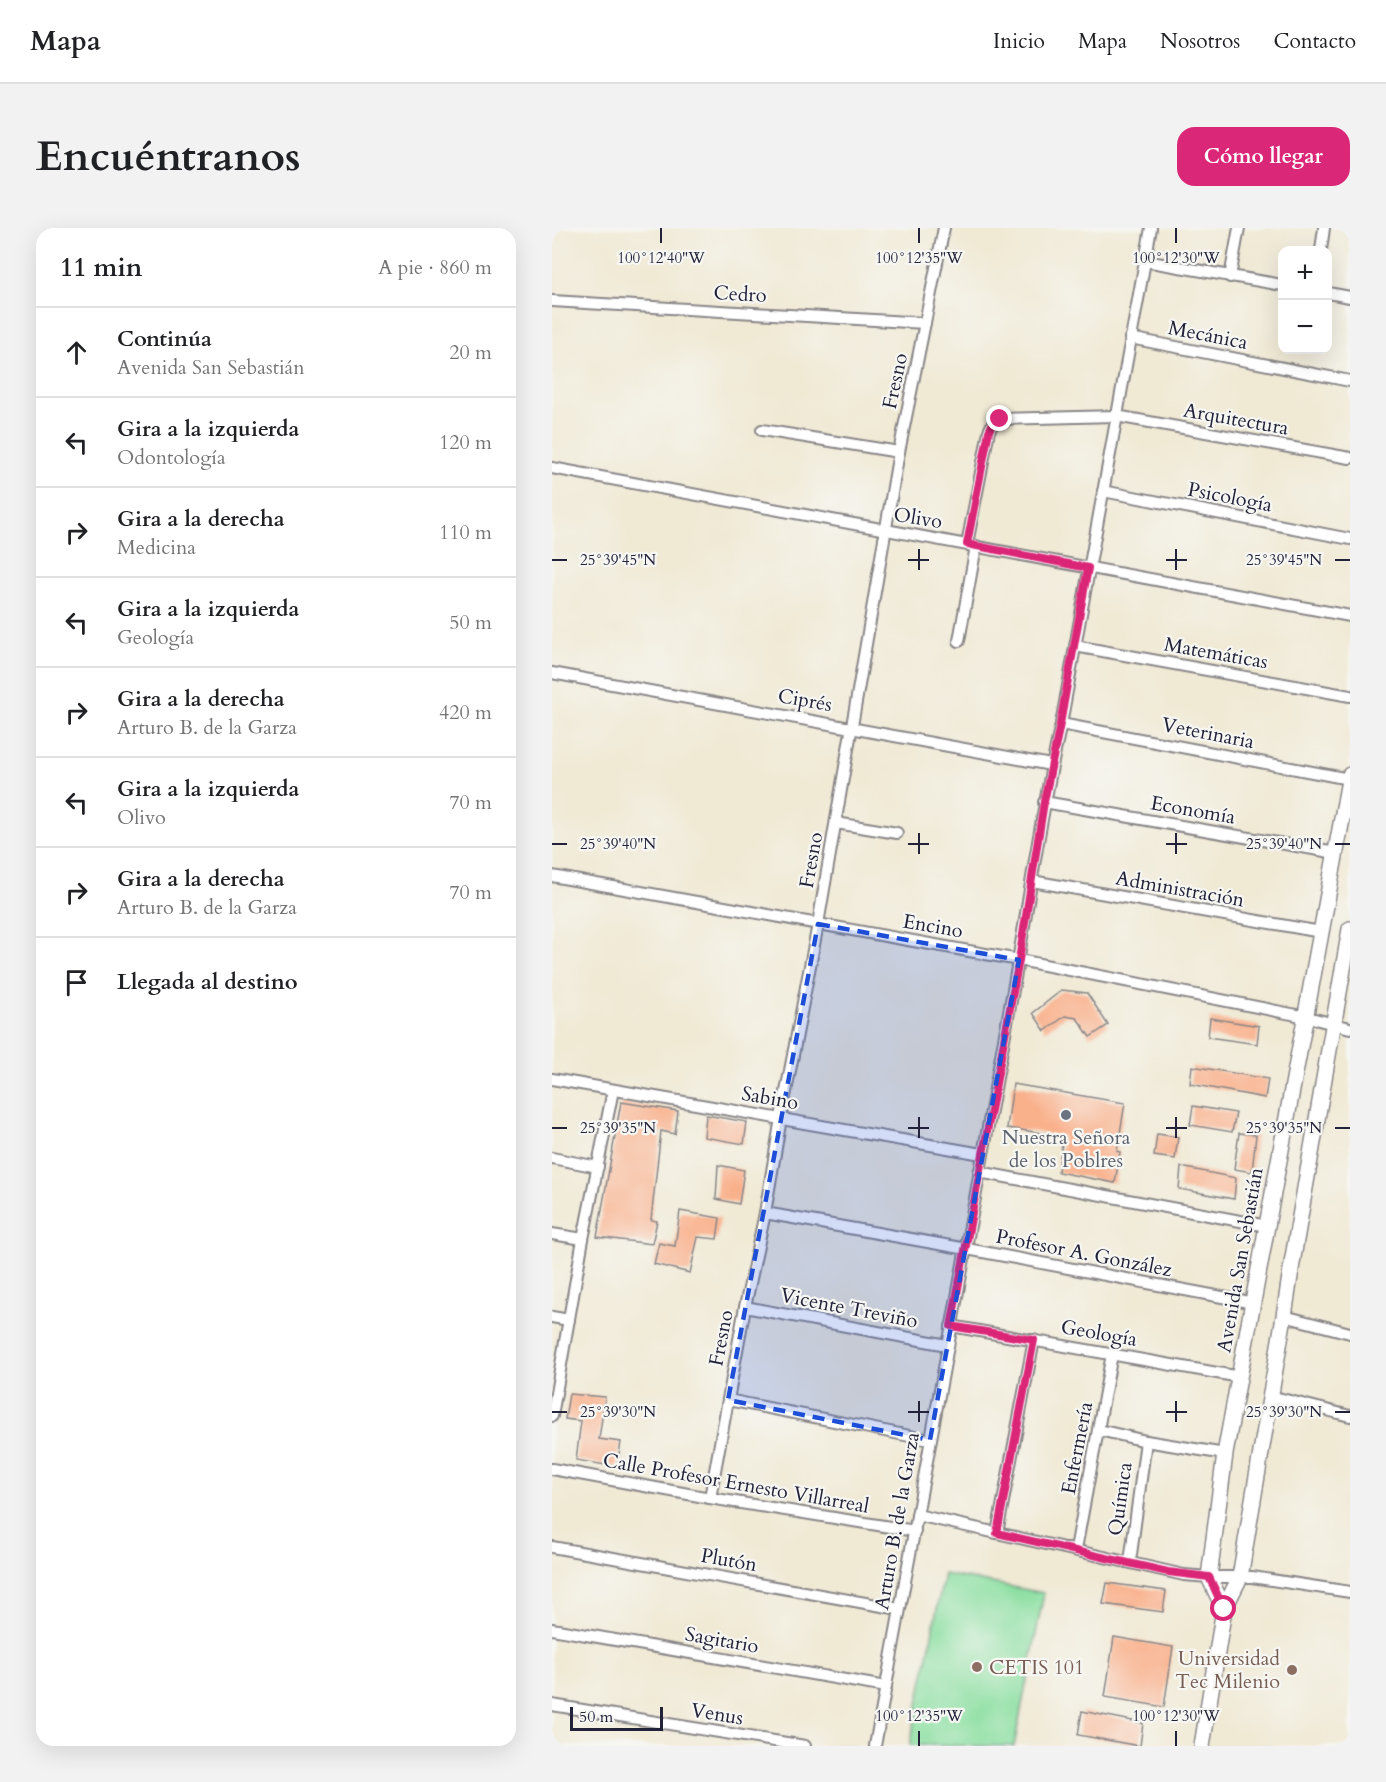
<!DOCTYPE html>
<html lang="es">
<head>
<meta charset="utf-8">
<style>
  body { margin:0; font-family:Cardo,serif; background:#f2f2f2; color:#202124 }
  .controls { position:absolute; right:18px; top:18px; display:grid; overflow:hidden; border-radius:12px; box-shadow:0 6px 24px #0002 }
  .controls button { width:54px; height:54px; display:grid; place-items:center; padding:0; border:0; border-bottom:2px solid #e0e0e0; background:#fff; color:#202124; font:30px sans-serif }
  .scale { position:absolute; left:18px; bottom:15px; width:93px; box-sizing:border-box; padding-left:6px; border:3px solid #22223b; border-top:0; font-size:16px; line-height:21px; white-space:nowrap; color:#22223b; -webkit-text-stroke:4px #f6f6f2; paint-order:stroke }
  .stop { position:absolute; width:18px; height:18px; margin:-14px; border:4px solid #db2777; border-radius:50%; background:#fff }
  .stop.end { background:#db2777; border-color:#fff; box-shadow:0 2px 6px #0008 }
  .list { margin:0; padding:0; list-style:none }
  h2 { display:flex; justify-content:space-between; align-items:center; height:78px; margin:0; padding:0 24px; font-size:26px }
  h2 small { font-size:20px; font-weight:400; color:#757577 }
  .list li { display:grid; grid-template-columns:39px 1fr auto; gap:18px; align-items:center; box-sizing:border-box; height:90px; padding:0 24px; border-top:2px solid #e0e0e0 }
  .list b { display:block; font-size:22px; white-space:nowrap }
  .list p { margin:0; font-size:20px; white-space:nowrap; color:#757577 }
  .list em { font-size:20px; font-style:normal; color:#757577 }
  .icon { flex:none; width:33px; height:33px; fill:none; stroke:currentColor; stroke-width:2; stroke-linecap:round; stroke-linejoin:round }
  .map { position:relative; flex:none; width:798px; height:1518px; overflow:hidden; border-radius:18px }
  header { display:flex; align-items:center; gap:36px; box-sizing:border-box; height:84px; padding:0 30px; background:#fff; border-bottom:2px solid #e0e0e0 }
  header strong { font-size:28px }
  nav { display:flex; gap:33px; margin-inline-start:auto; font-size:21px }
  .intro { display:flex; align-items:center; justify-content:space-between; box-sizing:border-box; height:144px; padding:0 36px }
  h1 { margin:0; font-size:42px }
  .button { padding:15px 27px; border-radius:18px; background:#db2777; color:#fff; font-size:21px; font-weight:700 }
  main { display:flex; gap:36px; padding:0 36px }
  aside { flex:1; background:#fff; border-radius:18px; box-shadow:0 6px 24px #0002 }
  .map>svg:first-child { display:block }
  .green { fill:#8bdfa1; stroke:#56806e; stroke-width:1.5 }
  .building { fill:#f9b18c }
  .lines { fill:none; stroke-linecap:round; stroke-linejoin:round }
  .street-casing { stroke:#898688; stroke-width:14 }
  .secondary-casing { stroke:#898688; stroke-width:18 }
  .street { stroke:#fff; stroke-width:10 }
  .secondary { stroke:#fff; stroke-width:15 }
  .route { stroke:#db2777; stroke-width:8 }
  .marked { fill:#1d4ed8; fill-opacity:0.2; stroke:#1d4ed8; stroke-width:4.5; stroke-dasharray:12 8; stroke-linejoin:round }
  .ticks { fill:none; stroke:#22223b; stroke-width:2 }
  .worship-dot { fill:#6b7280; stroke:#f6f6f2; stroke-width:2 }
  .education-dot { fill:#8d6e63; stroke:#f6f6f2; stroke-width:2 }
  .labels { text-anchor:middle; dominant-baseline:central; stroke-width:4.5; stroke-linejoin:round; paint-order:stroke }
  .street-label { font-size:20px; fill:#22223b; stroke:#f6f6f2 }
  .worship-label { font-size:20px; fill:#5b616d; stroke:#f6f6f2 }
  .education-label { font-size:20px; fill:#785e54; stroke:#f6f6f2; text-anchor:end }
  .ticks-label { font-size:15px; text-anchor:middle; fill:#22223b; stroke:#f6f6f2; stroke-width:4.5; stroke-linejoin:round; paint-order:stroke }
</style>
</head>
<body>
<header>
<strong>Mapa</strong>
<nav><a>Inicio</a><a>Mapa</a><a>Nosotros</a><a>Contacto</a></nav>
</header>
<div class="intro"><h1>Encuéntranos</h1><a class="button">Cómo llegar</a></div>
<main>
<aside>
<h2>11 min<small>A pie · 860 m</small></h2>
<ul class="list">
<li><svg class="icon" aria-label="ahead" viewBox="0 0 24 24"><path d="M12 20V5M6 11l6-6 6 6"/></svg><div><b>Continúa</b><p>Avenida San Sebastián</p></div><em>20 m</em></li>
<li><svg class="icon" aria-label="left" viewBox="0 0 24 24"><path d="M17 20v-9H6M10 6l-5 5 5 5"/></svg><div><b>Gira a la izquierda</b><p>Odontología</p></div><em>120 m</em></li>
<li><svg class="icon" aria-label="right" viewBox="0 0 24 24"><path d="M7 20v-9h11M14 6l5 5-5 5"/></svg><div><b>Gira a la derecha</b><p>Medicina</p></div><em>110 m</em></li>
<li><svg class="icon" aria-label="left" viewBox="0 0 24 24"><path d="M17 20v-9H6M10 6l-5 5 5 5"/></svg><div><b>Gira a la izquierda</b><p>Geología</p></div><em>50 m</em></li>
<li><svg class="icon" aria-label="right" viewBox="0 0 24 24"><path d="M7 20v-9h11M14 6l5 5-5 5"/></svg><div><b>Gira a la derecha</b><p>Arturo B. de la Garza</p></div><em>420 m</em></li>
<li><svg class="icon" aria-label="left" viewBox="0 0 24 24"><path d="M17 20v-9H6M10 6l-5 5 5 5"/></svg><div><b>Gira a la izquierda</b><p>Olivo</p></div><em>70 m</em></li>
<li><svg class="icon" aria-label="right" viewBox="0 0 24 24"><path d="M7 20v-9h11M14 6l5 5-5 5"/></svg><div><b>Gira a la derecha</b><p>Arturo B. de la Garza</p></div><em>70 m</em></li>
<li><svg class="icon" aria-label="arrive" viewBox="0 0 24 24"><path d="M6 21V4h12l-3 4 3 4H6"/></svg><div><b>Llegada al destino</b></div></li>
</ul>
</aside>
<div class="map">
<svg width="798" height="1518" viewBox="0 0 798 1518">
  <rect width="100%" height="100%" fill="#f6f6f2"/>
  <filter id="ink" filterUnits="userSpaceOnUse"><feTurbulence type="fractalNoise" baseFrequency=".0167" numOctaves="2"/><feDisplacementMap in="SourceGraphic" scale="12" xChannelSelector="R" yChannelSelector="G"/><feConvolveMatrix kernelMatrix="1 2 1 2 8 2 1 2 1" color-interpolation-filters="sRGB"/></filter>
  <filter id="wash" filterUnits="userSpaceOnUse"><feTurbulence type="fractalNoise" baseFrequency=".008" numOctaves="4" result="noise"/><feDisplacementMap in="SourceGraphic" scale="24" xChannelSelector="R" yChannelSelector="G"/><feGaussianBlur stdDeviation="1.35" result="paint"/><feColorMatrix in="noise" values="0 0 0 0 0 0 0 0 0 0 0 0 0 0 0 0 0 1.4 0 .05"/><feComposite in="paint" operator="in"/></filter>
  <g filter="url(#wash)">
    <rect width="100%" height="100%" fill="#f0e9d4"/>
    <path class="green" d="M392,1346L492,1365L462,1518L358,1517Z"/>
    <g id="blocks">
      <g class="building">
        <path d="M510,762L535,765L556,797L538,809L525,790L513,788L493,803L481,785Z"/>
        <path d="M658,790L707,798L705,816L656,809Z"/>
        <path d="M640,838L716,851L713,870L638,856Z"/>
        <path d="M461,856L573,875L565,923L568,924L563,955L506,944L511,908L455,900Z"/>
        <path d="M69,874L126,883L123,906L109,903L99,992L105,993L100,1016L45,1009Z"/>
        <path d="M641,878L684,885L680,904L638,897Z"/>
        <path d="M154,887L195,894L192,916L152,909Z"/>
        <path d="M687,905L704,907L700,944L682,941Z"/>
        <path d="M605,906L626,909L623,931L602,928Z"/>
        <path d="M166,937L192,942L187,976L164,971Z"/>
        <path d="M629,939L684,950L682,971L627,961Z"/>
        <path d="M128,983L168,990L165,1011L146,1009L138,1045L102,1036L107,1015L123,1018Z"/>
        <path d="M17,1166L53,1169L47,1211L69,1214L65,1239L24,1232L29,1193L13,1191Z"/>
        <path d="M555,1355L614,1363L611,1384L551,1376Z"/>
        <path d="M562,1409L621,1419L612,1479L553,1469Z"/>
        <path d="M530,1483L591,1495L588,1518L526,1507Z"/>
      </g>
    </g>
  </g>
  <g filter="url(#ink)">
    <use href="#blocks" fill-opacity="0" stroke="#898688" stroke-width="1.5"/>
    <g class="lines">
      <g class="street-casing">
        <g id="street">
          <path d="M769,22L772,0"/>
          <path d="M593,33L730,57"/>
          <path d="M678,49L687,0"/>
          <path d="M776,65L798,69"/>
          <path d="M0,73L373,95"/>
          <path d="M578,110L798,153"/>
          <path d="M210,202L347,224"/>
          <path d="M0,240L798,388"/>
          <path d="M551,263L798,311"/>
          <path d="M415,316L437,203L440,197L448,191L564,188L798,230"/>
          <path d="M407,413L424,318"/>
          <path d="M523,418L798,468"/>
          <path d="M0,445L499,537"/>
          <path d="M509,496L797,551"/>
          <path d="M492,574L784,625"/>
          <path d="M284,595L345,605"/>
          <path d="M0,648L467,732L755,789L798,800"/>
          <path d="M480,653L769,704"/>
          <path d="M0,851L430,926"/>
          <path d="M0,930L46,939"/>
          <path d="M427,944L715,998"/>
          <path d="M213,985L415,1021L702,1075"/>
          <path d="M0,1006L31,1011"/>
          <path d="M193,1079L395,1117"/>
          <path d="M732,1088L798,1105"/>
          <path d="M0,1089L17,1092"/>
          <path d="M399,1098L688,1149"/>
          <path d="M718,1168L798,1188"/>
          <path d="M176,1172L378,1212"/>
          <path d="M0,1188L31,1011L61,862"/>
          <path d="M547,1202L594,1213L673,1226"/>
          <path d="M0,1241L158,1270L363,1303"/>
          <path d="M158,1270L193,1079L213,985L229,890L266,696L347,224L392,0"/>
          <path d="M365,1287L632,1347L657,1349H700L798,1364"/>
          <path d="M445,1305L482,1112"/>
          <path d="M0,1319L347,1381"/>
          <path d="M524,1321L560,1126"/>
          <path d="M578,1334L594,1213"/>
          <path d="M0,1401L334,1459"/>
          <path d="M0,1477L253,1518"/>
          <path d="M323,1518C367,1269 413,1021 459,773C476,681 488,587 509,496L599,0"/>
        </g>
      </g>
      <g class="secondary-casing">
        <g id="secondary">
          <path d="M672,1381L657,1349L673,1226L798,547"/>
          <path d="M650,1518L672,1381L688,1349L732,1088L740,1035L798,701"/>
        </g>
      </g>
      <use href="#street" class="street"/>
      <use href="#secondary" class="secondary"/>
    </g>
  </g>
  <g class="lines" filter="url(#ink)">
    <path class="route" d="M448,191L440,197L437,203L415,316L536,340L508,496L492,574L467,732L399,1098L482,1112L445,1305L616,1344L657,1349L672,1381"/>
  </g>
  <path class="marked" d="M266,696L467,732L378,1212L176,1172Z"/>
  <path class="ticks" d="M109,0V15M367,0V15M624,0V15M367,321V342M624,321V342M0,332H15M356,332H377M614,332H635M783,332H798M367,605V626M624,605V626M0,616H15M356,616H377M614,616H635M783,616H798M367,889V910M624,889V910M0,900H15M356,900H377M614,900H635M783,900H798M367,1173V1194M624,1173V1194M0,1184H15M356,1184H377M614,1184H635M783,1184H798M367,1503V1518M624,1503V1518"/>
  <circle class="worship-dot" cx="514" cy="887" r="6"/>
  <g class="education-dot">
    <circle cx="425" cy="1439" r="6"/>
    <circle cx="740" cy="1442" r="6"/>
  </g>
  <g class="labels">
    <g class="street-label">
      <text transform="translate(188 66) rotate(3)">Cedro</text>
      <text transform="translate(656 107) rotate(11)">Mecánica</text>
      <text transform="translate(343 153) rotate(-78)">Fresno</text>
      <text transform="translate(684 191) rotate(10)">Arquitectura</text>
      <text transform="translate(678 269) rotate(11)">Psicología</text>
      <text transform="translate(366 290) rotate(9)">Olivo</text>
      <text transform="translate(664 425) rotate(10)">Matemáticas</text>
      <text transform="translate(253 472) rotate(10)">Ciprés</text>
      <text transform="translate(656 505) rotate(11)">Veterinaria</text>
      <text transform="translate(641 582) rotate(10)">Economía</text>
      <text transform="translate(259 632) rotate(-80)">Fresno</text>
      <text transform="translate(628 661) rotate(10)">Administración</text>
      <text transform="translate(381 698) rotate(10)">Encino</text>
      <text transform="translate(218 870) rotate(10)">Sabino</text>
      <text transform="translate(532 1025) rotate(11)">Profesor A. González</text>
      <text transform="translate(688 1032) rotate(-80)">Avenida San Sebastián</text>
      <text transform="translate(297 1080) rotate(11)">Vicente Treviño</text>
      <text transform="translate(547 1105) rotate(10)">Geología</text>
      <text transform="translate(169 1110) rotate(-79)">Fresno</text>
      <text transform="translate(525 1220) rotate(-79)">Enfermería</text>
      <text transform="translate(184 1255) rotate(10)">Calle Profesor Ernesto Villarreal</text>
      <text transform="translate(568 1271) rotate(-82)">Química</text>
      <text transform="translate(345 1293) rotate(-80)">Arturo B. de la Garza</text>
      <text transform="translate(177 1332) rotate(10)">Plutón</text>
      <text transform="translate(170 1412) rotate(10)">Sagitario</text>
      <text transform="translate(165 1486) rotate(9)">Venus</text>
    </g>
    <g class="worship-label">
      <text x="514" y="909">Nuestra Señora<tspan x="514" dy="23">de los Poblres</tspan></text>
    </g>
    <g class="education-label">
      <text x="728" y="1430">Universidad<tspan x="728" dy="23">Tec Milenio</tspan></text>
      <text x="437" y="1439" text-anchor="start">CETIS 101</text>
    </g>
  </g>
  <g class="ticks-label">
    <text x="109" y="35">100°12'40"W</text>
    <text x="367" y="35">100°12'35"W</text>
    <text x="624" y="35">100°12'30"W</text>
    <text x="66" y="337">25°39'45"N</text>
    <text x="732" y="337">25°39'45"N</text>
    <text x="66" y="621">25°39'40"N</text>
    <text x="732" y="621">25°39'40"N</text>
    <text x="66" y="905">25°39'35"N</text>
    <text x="732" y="905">25°39'35"N</text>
    <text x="66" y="1189">25°39'30"N</text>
    <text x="732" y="1189">25°39'30"N</text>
    <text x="367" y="1493">100°12'35"W</text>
    <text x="624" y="1493">100°12'30"W</text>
  </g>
</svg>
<div class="controls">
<button>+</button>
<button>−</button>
</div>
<div class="scale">50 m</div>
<div class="stop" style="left:672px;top:1381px"></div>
<div class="stop end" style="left:448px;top:191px"></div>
</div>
</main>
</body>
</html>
